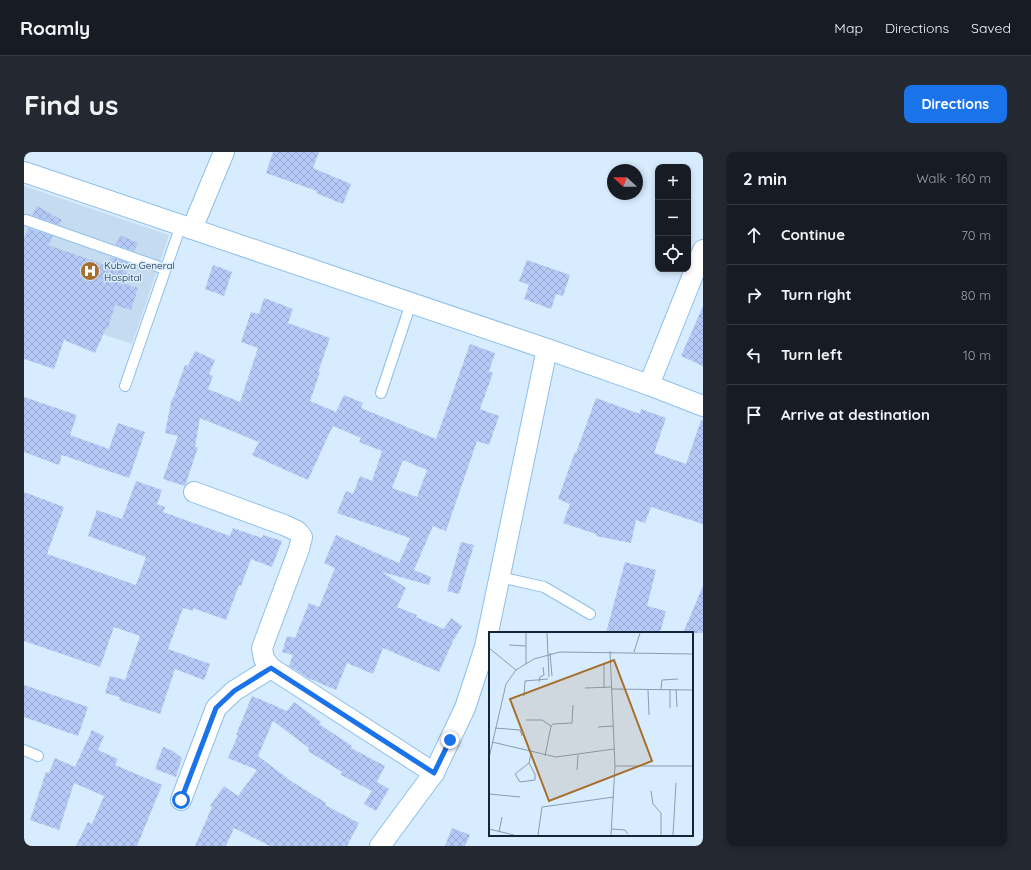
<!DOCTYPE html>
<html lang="en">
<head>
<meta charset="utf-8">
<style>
  body { margin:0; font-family:Quicksand,sans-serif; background:#242831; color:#f1f3f6 }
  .controls { position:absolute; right:12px; top:12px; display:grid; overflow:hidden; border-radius:8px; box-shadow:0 2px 6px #0003 }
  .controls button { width:36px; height:36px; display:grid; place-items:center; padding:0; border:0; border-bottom:1px solid #363941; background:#171b24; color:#f1f3f6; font:20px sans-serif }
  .compass { position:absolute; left:583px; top:12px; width:36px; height:36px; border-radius:50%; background:#171b24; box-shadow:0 2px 6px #0003; rotate:291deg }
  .stop { position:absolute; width:12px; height:12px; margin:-9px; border:3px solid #1a73e8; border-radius:50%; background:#fff }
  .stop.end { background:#1a73e8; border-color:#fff; box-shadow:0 1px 4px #0008 }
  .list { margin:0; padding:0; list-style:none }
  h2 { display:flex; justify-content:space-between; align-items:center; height:52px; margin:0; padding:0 16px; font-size:17px }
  h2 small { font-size:13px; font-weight:400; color:#9ea1a6 }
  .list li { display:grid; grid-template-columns:26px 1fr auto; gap:12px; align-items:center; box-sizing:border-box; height:60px; padding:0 16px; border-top:1px solid #363941 }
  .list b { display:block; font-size:15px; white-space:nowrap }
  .list em { font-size:13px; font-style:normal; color:#9ea1a6 }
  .icon { flex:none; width:22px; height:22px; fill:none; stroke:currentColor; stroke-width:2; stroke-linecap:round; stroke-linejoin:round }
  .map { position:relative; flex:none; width:679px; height:694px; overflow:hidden; border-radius:8px }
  header { display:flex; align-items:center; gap:24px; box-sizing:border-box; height:56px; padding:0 20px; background:#171b24; border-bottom:1px solid #363941 }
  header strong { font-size:19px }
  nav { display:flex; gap:22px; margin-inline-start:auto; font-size:14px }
  .intro { display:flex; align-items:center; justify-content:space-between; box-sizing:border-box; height:96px; padding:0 24px }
  h1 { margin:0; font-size:28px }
  .button { padding:10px 18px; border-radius:8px; background:#1a73e8; color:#fff; font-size:14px; font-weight:700 }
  main { display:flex; gap:24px; padding:0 24px }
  aside { flex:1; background:#171b24; border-radius:8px; box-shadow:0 2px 6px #0003 }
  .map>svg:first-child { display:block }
  .built { fill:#c5dbf0 }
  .building { fill:url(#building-cross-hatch); fill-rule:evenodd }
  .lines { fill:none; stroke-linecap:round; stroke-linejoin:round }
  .service-casing { stroke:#8dbfeb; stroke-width:12 }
  .minor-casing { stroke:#8dbfeb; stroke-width:22 }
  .service { stroke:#fff; stroke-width:10 }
  .minor { stroke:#fff; stroke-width:20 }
  .route { stroke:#1a73e8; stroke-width:5 }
  .labels { text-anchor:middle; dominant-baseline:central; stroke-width:3; stroke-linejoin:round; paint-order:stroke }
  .poi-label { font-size:10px; fill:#122637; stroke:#d7ecfe; text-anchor:start }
  .inset-road { fill:none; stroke:#889dae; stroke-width:1 }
  .view { fill:#a86e2d; fill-opacity:0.15; stroke:#a86e2d; stroke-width:2 }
  .inset-edge { fill:none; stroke:#122637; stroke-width:2 }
</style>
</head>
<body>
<header>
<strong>Roamly</strong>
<nav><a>Map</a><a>Directions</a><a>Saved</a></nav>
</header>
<div class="intro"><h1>Find us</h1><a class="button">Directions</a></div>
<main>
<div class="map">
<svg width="679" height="694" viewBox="0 0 679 694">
  <defs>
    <pattern id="building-cross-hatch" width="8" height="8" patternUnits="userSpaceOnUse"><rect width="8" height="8" fill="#b4c9f5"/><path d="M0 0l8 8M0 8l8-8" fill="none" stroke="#9aacd3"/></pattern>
  </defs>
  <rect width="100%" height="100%" fill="#d7ecfe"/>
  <path class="built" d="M0,34L145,83L108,192L0,156Z"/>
  <g class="building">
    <path d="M249,0H295L289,16L327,32L319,52L292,41L293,39L242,21Z"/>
    <path d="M13,54L38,68L35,73L8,63Z"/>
    <path d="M4,76L29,84L24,93L84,114L87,105L105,111L102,120H103L99,131L114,136L107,158L91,153L84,176H82L71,201L40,188L30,217L0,207V87Z"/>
    <path d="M96,83L114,91L110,99L92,93Z"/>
    <path d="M503,108L546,123L539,144L532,142L527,157L500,147L505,133L495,129Z"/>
    <path d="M189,113L208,120L200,144L181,137Z"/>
    <path d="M240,146L269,157L264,171L306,186L294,220H296L286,249L312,260L320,243L339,251L337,256L412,287L446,192L471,201L465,219L469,221L456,257L475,264L465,293L453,289L422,379L409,374L390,418L407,425L405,433L358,420L382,436L373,455L393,463L392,465L420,477L427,466L438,474L429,489L415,520L359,496L349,522L323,511L312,538L284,526L265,514L269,503L258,500L263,484L271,486L285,451L295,455L311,416L300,411L312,383L375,411L386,386L313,361L322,339L329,342L336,324L348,329L358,299L335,290L337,286L309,274L304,284L284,328L228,303L235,290L176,266L171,295H174L161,334L139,327L154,284L141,281L148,246L149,247L161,213L164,214L171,199L191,208L185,222L189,224L184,237L216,250L234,196L217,190L227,160L235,162ZM379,308L403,318L393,345L368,336Z"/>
    <path d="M679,154V214L657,204Z"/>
    <path d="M0,245L53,263L46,283L85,297L94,271L121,280L105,326L38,303L35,313L0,300Z"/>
    <path d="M572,246L616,262L617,257L642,266L630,301L662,312L677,268L679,269V372L627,355L621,371L612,368L607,391L572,384V382L539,371L546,352L534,347L551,300L552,301Z"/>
    <path d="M112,329L138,338L133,352L141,355L139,360L206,384L209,376L238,386L239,383L258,389L248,415L227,407L217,434L215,433L202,468L169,456V459L159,456L144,497L186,512L180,528L151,517L136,562L95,548L96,545L81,541L86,524L101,528L116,484L90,475L76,515L0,489V340L40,355L23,402L112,433L122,405L64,384L73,358L98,367Z"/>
    <path d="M437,390L450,393L435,442L423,439Z"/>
    <path d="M601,410L632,418L623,454L642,459L636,481H582Z"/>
    <path d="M679,434V481H659Z"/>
    <path d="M0,533L64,555L54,584L0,565Z"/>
    <path d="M228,544L263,559L270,550L297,570L295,572L328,594L327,596L361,614L348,639L317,623L318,620L284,599L285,596L249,569L234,604L267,629L302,651L301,653L335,671L323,694H246L210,676L202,694H171L188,655L186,654L200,634L214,644L233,618L204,606L214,583H212Z"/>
    <path d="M68,578L80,584L74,598L94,607L91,613L138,633L113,694H52L64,670L68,672L80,644L50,631L35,678L6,668L22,620L25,621L31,606L51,615Z"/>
    <path d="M139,595L149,599L158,606L152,625L131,617Z"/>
    <path d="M353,630L365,637L352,659L340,652Z"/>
    <path d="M428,676L446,683L441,694H421Z"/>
  </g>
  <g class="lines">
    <g class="service-casing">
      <g id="service">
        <path d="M2,68L141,117"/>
        <path d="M101,234L157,73"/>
        <path d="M357,241L387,151"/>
        <path d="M476,425L520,435L566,462"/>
        <path d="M0,598L14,604"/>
      </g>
    </g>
    <g class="minor-casing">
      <g id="minor">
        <path d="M0,20L523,197L625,233L679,254"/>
        <path d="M168,77L200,0"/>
        <path d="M625,233L679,98"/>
        <path d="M170,340L260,373L273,379L278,385L275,397L238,496L240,507L247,516L410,621"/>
        <path d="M157,648L192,556L210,539L247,516"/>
        <path d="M356,694L410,621L441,556L461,495L523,197"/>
      </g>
    </g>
    <use href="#service" class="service"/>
    <use href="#minor" class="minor"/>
  </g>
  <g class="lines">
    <path class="route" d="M157,648L192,556L210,539L247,516L410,621L426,588"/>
  </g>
  <defs>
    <g id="hospital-disc" transform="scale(1)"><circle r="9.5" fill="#a86e2d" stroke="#d7ecfe"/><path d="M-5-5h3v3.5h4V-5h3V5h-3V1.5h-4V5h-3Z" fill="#fff"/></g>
  </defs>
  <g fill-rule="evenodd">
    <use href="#hospital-disc" x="66" y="119"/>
  </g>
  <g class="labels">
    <g class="poi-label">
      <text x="80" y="113">Kubwa General<tspan x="80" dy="12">Hospital</tspan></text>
    </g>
  </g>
  <g transform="translate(465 480)">
    <rect width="204" height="204" fill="#d7ecfe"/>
    <path class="inset-road" d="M58,1L60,45M20,13L37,14M0,16L27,38M121,19L126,134L122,203M145,20L151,1M61,21L63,44M37,32V1M115,32V56M50,50L51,45L55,43L54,35M96,56L123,55M123,57L204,58M172,57L173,48L189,47M187,57L188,75M159,58L160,83M35,64L36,49L59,47M181,76V57M37,88H53L62,94M109,95L124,94M6,96L31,98L33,104M3,110L67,125L125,117M56,124L62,94L64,92L83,91L84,73M0,126L17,52L27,38L45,27L71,20L204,22M40,131L46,142V148L31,150L26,142L40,131L42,121M126,134H204M88,138L89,123M162,159L164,172L172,181V203M0,162L31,165M0,197L25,203M123,197L136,198L139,202M10,200L13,185M49,203L53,175L125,165M184,203L187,151"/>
    <path class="view" d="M125,28L163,129L60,169L21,67Z"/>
    <rect width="204" height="204" class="inset-edge"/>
  </g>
</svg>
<div class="controls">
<button>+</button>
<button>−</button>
<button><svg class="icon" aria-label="locate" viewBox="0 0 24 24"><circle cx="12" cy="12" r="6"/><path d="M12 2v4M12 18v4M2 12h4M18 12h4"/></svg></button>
</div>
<svg class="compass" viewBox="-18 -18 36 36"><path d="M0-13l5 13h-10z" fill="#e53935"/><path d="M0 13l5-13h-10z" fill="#9ea1a6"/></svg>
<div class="stop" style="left:157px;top:648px"></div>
<div class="stop end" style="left:426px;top:588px"></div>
</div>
<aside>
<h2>2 min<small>Walk · 160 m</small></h2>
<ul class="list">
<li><svg class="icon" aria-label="ahead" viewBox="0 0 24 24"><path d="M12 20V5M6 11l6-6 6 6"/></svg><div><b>Continue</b></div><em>70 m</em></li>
<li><svg class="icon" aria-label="right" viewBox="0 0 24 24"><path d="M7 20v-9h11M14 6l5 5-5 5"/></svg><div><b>Turn right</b></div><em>80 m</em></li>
<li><svg class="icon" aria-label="left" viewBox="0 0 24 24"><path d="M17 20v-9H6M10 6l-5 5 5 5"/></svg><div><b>Turn left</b></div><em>10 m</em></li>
<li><svg class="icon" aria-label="arrive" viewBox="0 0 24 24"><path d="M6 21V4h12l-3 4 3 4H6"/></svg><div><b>Arrive at destination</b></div></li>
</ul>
</aside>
</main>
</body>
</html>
